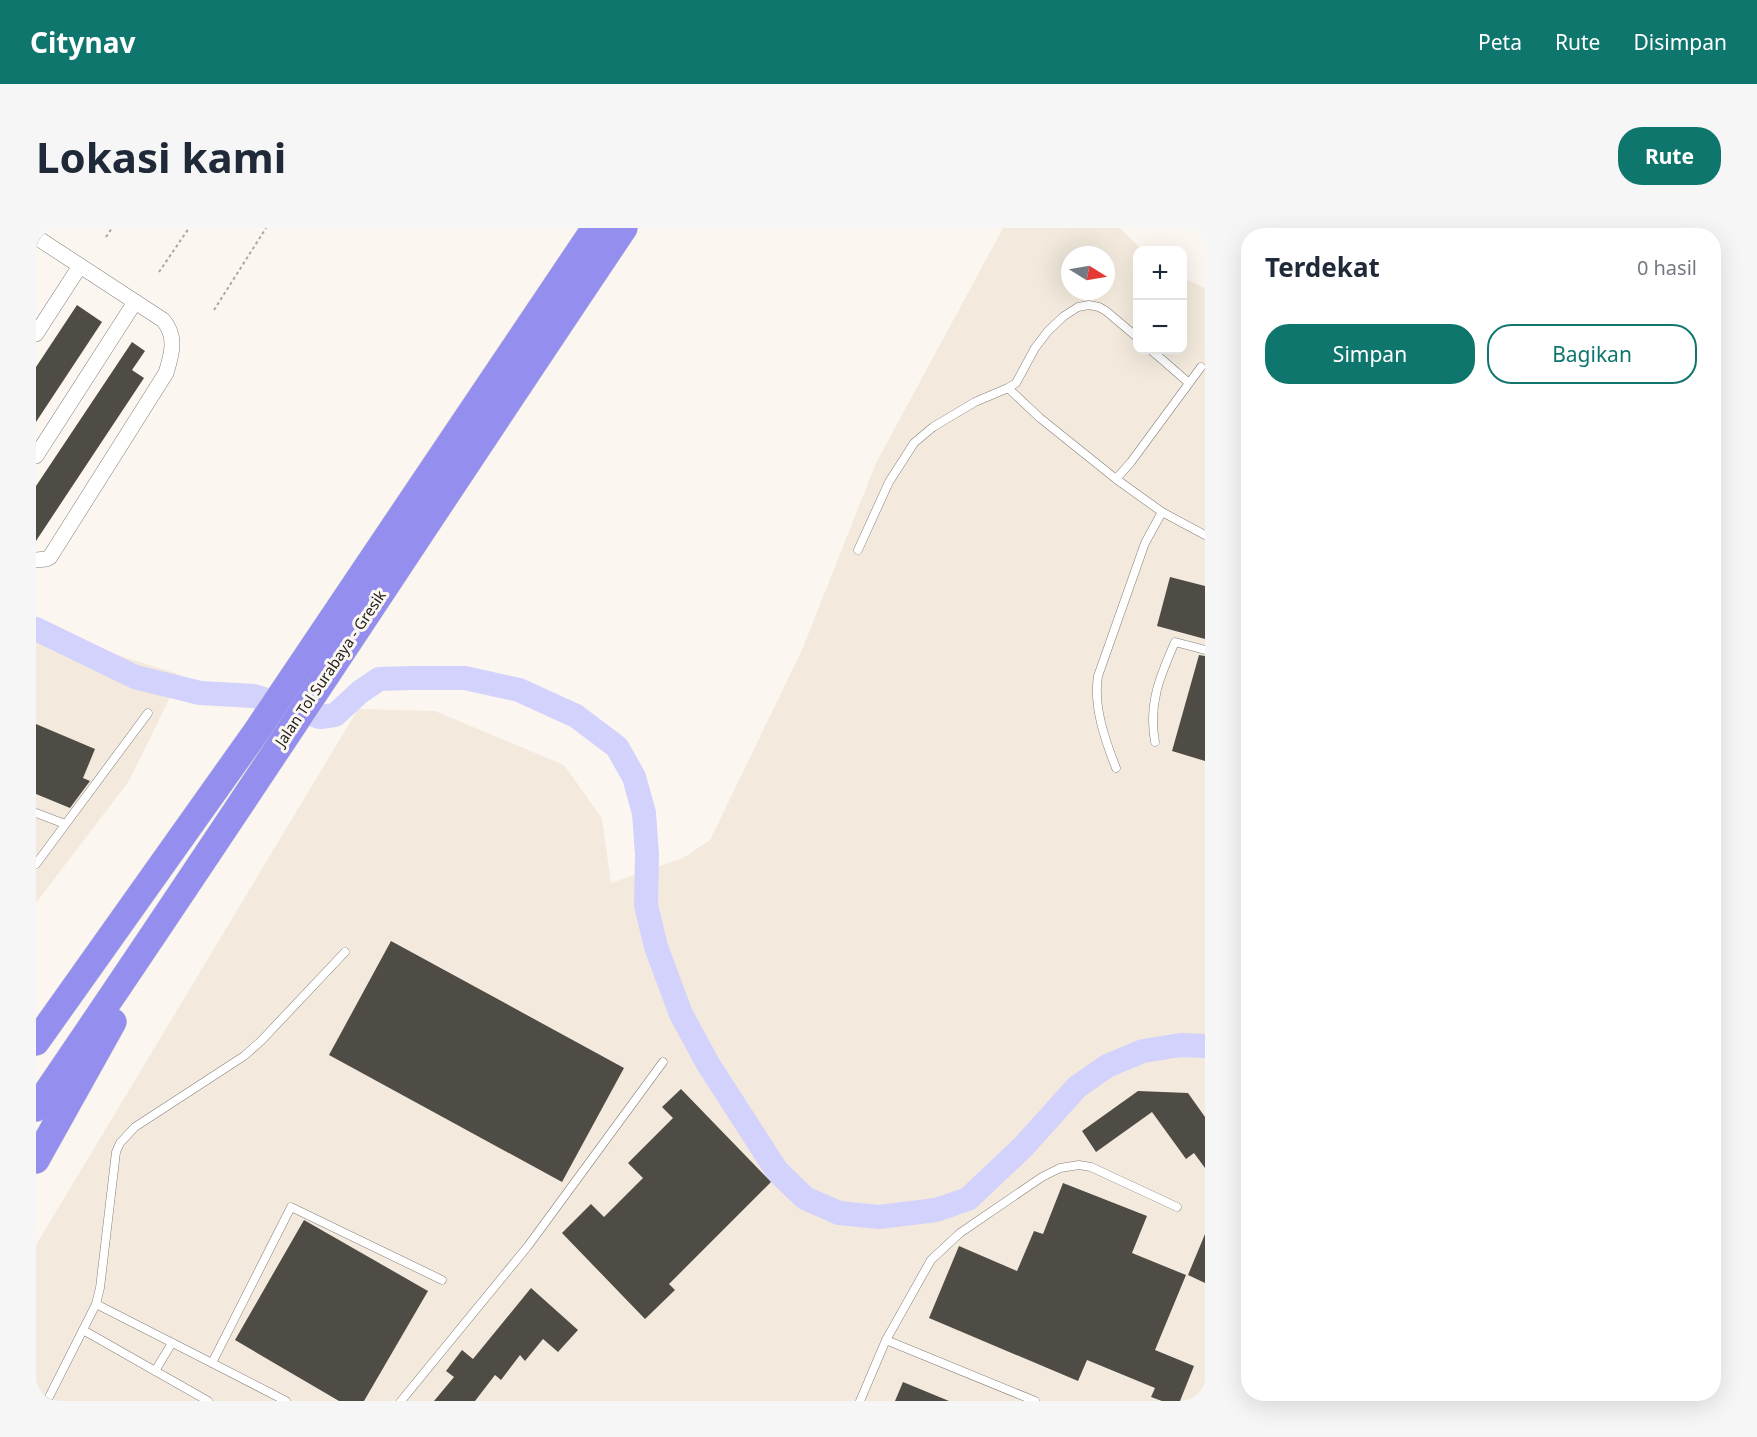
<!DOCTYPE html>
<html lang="id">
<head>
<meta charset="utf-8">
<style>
  body { margin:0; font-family:"Noto Sans",sans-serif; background:#f6f6f7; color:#1f2937 }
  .controls { position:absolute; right:18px; top:18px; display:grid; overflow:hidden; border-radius:12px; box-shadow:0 6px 24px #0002 }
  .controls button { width:54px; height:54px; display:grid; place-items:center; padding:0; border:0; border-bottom:2px solid #e0e1e3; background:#fff; color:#1f2937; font:30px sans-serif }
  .compass { position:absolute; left:1025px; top:18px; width:54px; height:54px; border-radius:50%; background:#fff; box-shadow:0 6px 24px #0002; rotate:101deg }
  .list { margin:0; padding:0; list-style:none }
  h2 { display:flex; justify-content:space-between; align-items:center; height:78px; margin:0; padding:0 24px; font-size:26px }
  h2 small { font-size:20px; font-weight:400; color:#747a83 }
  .actions { display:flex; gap:12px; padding:18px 24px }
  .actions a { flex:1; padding:14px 0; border:2px solid #0f766e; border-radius:24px; text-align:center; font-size:21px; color:#0f766e }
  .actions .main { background:#0f766e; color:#fff }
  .map { position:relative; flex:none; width:1169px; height:1173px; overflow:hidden; border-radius:24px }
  header { display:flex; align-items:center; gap:36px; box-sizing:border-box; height:84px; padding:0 30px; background:#0f766e; color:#fff }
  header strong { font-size:28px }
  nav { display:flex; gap:33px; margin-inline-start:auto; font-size:21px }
  .intro { display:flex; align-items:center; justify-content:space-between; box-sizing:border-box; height:144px; padding:0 36px }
  h1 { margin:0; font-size:42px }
  .button { padding:15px 27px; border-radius:24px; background:#0f766e; color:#fff; font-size:21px; font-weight:700 }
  main { display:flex; gap:36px; padding:0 36px }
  aside { flex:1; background:#fff; border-radius:24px; box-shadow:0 6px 24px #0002 }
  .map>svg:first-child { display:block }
  .built { fill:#f3eadd; fill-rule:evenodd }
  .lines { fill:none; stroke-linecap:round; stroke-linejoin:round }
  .river { stroke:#d2d2fc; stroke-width:24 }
  .building { fill:#4f4c46 }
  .service-casing { stroke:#837f7a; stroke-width:9 }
  .minor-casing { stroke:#837f7a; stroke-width:16 }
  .motorway-casing { stroke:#d7d7d7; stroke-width:28 }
  .path { stroke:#aaa7a1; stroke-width:2; stroke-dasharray:3 3; stroke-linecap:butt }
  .service { stroke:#fff; stroke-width:8 }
  .minor { stroke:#fff; stroke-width:15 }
  .motorway { stroke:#948fee; stroke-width:27 }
  .labels { text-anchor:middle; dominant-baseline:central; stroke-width:6; stroke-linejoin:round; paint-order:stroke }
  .street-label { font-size:15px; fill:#23211f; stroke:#fbf7f0 }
</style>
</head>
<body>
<header>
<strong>Citynav</strong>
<nav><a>Peta</a><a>Rute</a><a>Disimpan</a></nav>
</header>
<div class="intro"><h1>Lokasi kami</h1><a class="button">Rute</a></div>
<main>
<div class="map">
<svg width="1169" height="1173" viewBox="0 0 1169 1173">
  <rect width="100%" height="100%" fill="#fbf7f0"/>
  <g class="built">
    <path d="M967,0H1084L1106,22H1102V122H1146L1147,50L1169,60V1173H0V1017L322,481L399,483L528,537L566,590L575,655L647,630L674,612L766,422L840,235ZM1034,27H1070V63H1034Z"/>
    <path d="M0,401L145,447L93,553L0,675Z"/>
  </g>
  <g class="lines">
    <path class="river" d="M0,401L99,449L164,465L218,468L284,489L299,487L324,464L343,451L375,450H429L483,462L540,488L581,519L598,549L608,585L611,627L610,677L620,719L645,786L672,836L741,943L769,970L803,985L843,989L900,982L932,971L987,919L1041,859L1071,838L1107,823L1145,817L1169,818"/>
  </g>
  <g class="building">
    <path d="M41,77L66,94L0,194V139Z"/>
    <path d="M96,114L109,123L96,142L108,150L0,313V258Z"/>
    <path d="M1134,349L1169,358V411L1121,398Z"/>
    <path d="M1163,427L1169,428V533L1136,523Z"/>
    <path d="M0,496L59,521L47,550L54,553L34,580L0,566Z"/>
    <path d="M355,713L588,840L526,954L293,827Z"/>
    <path d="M645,861L735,954L633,1056L639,1062L609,1091L526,1005L555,976L568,989L607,950L592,935L637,890L626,879Z"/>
    <path d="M1102,863L1152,865L1169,889V940L1158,925L1150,931L1116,884L1060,924L1046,903Z"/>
    <path d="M1027,955L1111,988L1096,1025L1150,1047L1119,1122L1158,1138L1144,1173H1126L1115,1169L1119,1160L1051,1132L1042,1153L893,1090L923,1018L981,1043L998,1003L1007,1006Z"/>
    <path d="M268,992L392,1063L328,1173H303L199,1112Z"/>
    <path d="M1169,1006V1055L1152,1047Z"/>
    <path d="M495,1060L542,1102L522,1124L507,1111L489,1133L484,1127L465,1152L459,1147L439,1173H398L418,1149L410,1143L426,1122L437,1131Z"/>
    <path d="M867,1154L913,1173H859Z"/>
  </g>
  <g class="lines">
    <g class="service-casing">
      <g id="service">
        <path d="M1115,122L1153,155"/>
        <path d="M1165,139L1095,234L1080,251L1126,284L1169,307"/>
        <path d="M972,160L1004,190L1080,251"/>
        <path d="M822,322L853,254L878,215L897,199L939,174L972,160L980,155L999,120L1012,103L1028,88L1042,79L1053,77L1063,79L1070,83L1102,110"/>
        <path d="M1119,514C1112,476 1124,448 1139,414L1169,422"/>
        <path d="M1080,540C1069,512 1057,478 1062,448L1109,315L1126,284"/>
        <path d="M0,585L29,596"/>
        <path d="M0,636L112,485"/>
        <path d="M60,1076L176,1135L255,979L406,1052"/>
        <path d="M47,1102L172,1173"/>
        <path d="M850,1112L999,1173"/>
        <path d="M176,1135L250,1173"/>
        <path d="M119,1143L136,1115"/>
        <path d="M11,1173L60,1076L64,1060L80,924L84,915L99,899L208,828L225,813L309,724"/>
        <path d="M365,1173L492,1018L627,834"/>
        <path d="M824,1173L850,1112L895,1032L924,1005L1006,949L1024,940L1043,937L1055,939L1141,979"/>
      </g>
    </g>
    <g class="minor-casing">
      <g id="minor">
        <path d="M0,9L127,92C141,108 136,126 130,145L14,329L10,331L0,332"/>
        <path d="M0,106L44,38"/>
        <path d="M0,228L99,74"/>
      </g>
    </g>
    <g class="motorway-casing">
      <g id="motorway">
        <path d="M0,814L220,504L559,0"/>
        <path d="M0,880C199,589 391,293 588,0"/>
        <path d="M0,932L77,794"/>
      </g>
    </g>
    <g class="path">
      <path d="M70,9L76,0"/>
      <path d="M123,44L153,0"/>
      <path d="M178,82L230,0"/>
    </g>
    <use href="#service" class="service"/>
    <use href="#minor" class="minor"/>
    <use href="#motorway" class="motorway"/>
  </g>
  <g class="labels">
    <g class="street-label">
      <text transform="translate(294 440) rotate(-56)">Jalan Tol Surabaya - Gresik</text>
    </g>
  </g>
</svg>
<div class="controls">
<button>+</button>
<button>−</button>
</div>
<svg class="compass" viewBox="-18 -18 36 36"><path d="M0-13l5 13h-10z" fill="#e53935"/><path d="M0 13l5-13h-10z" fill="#747a83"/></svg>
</div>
<aside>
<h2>Terdekat<small>0 hasil</small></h2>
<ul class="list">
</ul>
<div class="actions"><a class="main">Simpan</a><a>Bagikan</a></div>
</aside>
</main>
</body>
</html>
